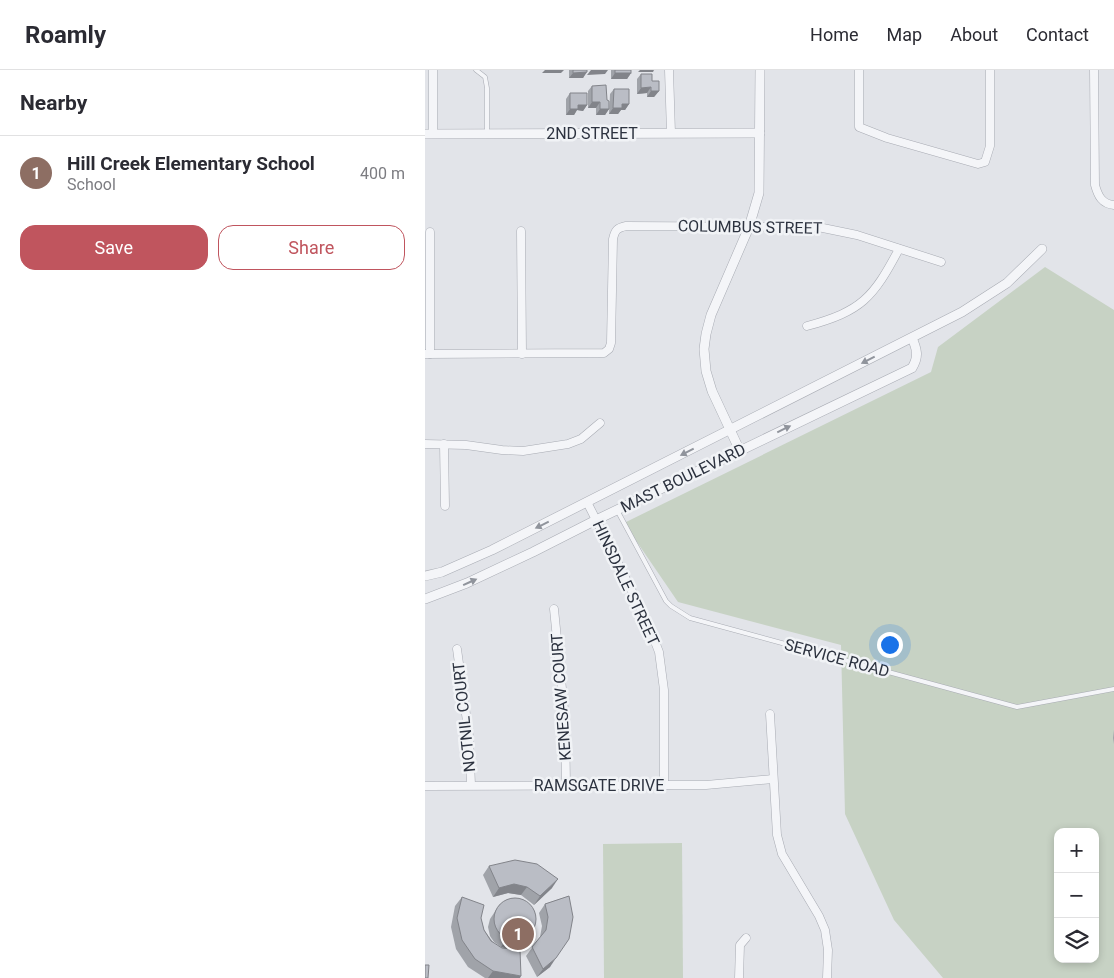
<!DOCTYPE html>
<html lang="en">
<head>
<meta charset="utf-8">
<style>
  body { margin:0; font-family:Roboto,sans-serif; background:#f2f2f3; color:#2b2b33 }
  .controls { position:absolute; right:15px; bottom:15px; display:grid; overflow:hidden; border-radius:10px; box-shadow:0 2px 8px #0003 }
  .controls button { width:45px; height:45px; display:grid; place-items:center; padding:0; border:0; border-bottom:1px solid #e1e1e2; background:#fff; color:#2b2b33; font:25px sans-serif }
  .you { position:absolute; left:464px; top:574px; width:18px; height:18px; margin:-12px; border:4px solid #fff; border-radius:50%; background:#1a73e8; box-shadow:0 0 0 8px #1a73e833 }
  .badge { display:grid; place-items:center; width:32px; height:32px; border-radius:50%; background:#c0555e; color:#fff; font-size:16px; font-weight:700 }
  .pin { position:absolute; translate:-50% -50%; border:2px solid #fff; box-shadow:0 1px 5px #0006 }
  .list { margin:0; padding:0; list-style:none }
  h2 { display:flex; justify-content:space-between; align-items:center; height:65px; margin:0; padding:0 20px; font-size:21px }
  h2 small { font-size:16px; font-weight:400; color:#7c7c81 }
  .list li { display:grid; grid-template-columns:32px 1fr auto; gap:15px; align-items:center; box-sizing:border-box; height:75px; padding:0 20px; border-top:1px solid #e1e1e2 }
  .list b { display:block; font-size:19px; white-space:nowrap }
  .list p { margin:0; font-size:16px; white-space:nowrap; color:#7c7c81 }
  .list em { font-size:16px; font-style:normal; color:#7c7c81 }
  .actions { display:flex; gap:10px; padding:15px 20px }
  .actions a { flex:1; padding:11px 0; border:1px solid #c0555e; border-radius:15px; text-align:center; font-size:18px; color:#c0555e }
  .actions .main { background:#c0555e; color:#fff }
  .icon { flex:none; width:28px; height:28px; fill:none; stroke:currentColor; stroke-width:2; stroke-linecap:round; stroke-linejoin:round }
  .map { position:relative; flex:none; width:689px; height:908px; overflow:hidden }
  header { display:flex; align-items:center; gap:30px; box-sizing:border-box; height:70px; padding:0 25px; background:#fff; border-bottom:1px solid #e1e1e2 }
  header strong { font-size:24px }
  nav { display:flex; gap:28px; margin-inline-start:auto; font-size:18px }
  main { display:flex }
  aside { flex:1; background:#fff }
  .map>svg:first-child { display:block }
  .green { fill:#c7d2c4; fill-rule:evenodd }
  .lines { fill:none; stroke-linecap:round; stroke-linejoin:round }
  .service-casing { stroke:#a8abb3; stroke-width:5 }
  .minor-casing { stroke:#a8abb3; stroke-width:9 }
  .tertiary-casing { stroke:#a8abb3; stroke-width:10 }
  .service { stroke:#f4f5f8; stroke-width:4 }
  .minor { stroke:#f4f5f8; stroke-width:8 }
  .tertiary { stroke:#f4f5f8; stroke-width:9 }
  .wall { fill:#a0a3a9 }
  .shaded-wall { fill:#82848a }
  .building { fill:#babdc5; stroke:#82848a }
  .oneway { fill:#90949c }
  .labels { text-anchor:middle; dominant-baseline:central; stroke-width:5; stroke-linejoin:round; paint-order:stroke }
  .street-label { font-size:16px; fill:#2c323f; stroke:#f1f3f6 }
</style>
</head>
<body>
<header>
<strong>Roamly</strong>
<nav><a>Home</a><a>Map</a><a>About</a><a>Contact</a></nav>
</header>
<main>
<aside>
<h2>Nearby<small></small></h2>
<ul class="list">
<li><span class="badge" style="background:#8d6e63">1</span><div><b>Hill Creek Elementary School</b><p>School</p></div><em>400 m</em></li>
</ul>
<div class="actions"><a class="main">Save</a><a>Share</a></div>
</aside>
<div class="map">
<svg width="689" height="908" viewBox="0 0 689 908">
  <rect width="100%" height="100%" fill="#e2e4e9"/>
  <g class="green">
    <path d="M620,197L689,240V908H518L469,850L420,744L416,575L253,532L199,453L506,302L513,277ZM633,762H670V889H633Z"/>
    <path d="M257,773L258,908H179L178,774Z"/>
  </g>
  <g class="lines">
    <g class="service-casing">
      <g id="service">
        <path d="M51,0L60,7L62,18V64"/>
        <path d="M192,440L241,531L246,536L265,548L592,637L689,619"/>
      </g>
    </g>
    <g class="minor-casing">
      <g id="minor">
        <path d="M8,0V64"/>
        <path d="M244,0L246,63"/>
        <path d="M434,0V57L462,68L553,94L560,92L565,76V0"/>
        <path d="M669,0L670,115C673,126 677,134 689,135"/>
        <path d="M96,161L97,284"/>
        <path d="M382,256C437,241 448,228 474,179"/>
        <path d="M0,284L179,283L184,279L186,273L188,169C190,160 192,158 201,156L393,157L432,165L516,192"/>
        <path d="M5,284V162"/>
        <path d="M0,374L41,375L77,380L98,381L143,374L156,369L175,353"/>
        <path d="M19,374L20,436"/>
        <path d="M162,432L222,551L234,582L239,620V716"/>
        <path d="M129,539L140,649L141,715"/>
        <path d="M32,579L44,666L46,715"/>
        <path d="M345,644L352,765L357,784L394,846L400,860L403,880L402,908"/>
        <path d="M0,716L248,715H281L348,709"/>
        <path d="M314,908L315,875L321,868"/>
      </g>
    </g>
    <g class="tertiary-casing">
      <g id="tertiary">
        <path d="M0,64L335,63"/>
        <path d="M315,381L287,321L281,301L279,279L281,264L286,245L324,157L334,123L335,0"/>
        <path d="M0,506L17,502L67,480L537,242L582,213L617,179"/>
        <path d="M0,529L42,513L108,482L171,450L487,298C494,287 492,279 487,268"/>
      </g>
    </g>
    <use href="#service" class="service"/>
    <use href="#minor" class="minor"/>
    <use href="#tertiary" class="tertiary"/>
  </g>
  <g class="wall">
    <path d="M144,0H162L158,8H144Z"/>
    <path d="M186,0H206V3L202,9H186Z"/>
    <path d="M216,4L227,11L234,21L229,27H222V23L212,24V9Z"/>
    <path d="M167,16L182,30L184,39L180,45H171V38H163V21Z"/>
    <path d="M189,19L204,34L200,40H196L193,44H184L185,24Z"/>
    <path d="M145,23L162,35L158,41L152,40L149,45H141V29Z"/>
    <path d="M689,660V674L688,668Z"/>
    <path d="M64,796L127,818L109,835L96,825L83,823L68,827L58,805Z"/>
    <path d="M144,826L125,897L112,907L101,886L115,867L117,856L114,843L120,834Z"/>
    <path d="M37,827L56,848L59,860L95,908H60L43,897L31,879L26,857L30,836Z"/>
    <path d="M75,834L99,872L93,877L84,879L76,877L69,872L65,866L63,857L65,849Z"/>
  </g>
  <g class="shaded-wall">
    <path d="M120,0H139L136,3H117Z"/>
    <path d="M166,0H183L180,4L162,5Z"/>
    <path d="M215,0H229L228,2H213Z"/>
    <path d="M162,2L158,8H144L148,3Z"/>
    <path d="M190,3H206L202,9H186Z"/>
    <path d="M226,17L222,23L212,24L216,18Z"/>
    <path d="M226,21H234L229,27H222Z"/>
    <path d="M167,32H175L171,38H163Z"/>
    <path d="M197,34H204L200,40H196L193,44H184L188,38Z"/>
    <path d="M153,35H162L158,41L152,40L149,45H141L145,39Z"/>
    <path d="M175,39H184L180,45H171Z"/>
    <path d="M133,809L127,818L109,835L115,826Z"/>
    <path d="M89,814L102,817L96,825L83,823L68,827L74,818Z"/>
    <path d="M106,864L99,872L93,877L84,879L76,877L82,868Z"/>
    <path d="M131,888L125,897L112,907L118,899Z"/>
    <path d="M68,901L96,906L95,908H63Z"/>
  </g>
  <g class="building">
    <path d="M148,0H162V2L148,3Z"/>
    <rect x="190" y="0" width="16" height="3"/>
    <path d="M216,4H227V11H234V21H226V17L216,18Z"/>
    <path d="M181,15L182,30L184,31V39H175V32H167V16Z"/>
    <path d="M189,19H204V34H197V38H188Z"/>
    <path d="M145,23H162V35H153V39H145Z"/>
    <path d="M90,790L112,794L133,809L115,826L102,817L89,814L74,818L64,796Z"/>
    <path d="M144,826L148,847L144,869L131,888L118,899L107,877L121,860L123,847L120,834Z"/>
    <path d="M37,827L59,835L56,848L59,860L66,871L77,878L95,880L96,906L68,901L50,889L37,870L32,848Z"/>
    <circle cx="90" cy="849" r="21"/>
    <path d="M0,895H4L3,908H0Z"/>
  </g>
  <defs><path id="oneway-solid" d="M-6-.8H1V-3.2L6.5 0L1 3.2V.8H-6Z" transform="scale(1.25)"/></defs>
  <g class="oneway">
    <use href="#oneway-solid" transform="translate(443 290) rotate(153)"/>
    <use href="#oneway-solid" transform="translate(359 359) rotate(-26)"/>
    <use href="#oneway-solid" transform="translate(262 382) rotate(153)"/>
    <use href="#oneway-solid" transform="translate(117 455) rotate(154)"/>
    <use href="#oneway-solid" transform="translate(45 512) rotate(-24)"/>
  </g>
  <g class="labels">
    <g class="street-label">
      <text x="167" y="63">2ND STREET</text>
      <text transform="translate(325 157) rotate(1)">COLUMBUS STREET</text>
      <text transform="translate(258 408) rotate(-26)">MAST BOULEVARD</text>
      <text transform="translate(201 513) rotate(65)">HINSDALE STREET</text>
      <text transform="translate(412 588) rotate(15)">SERVICE ROAD</text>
      <text transform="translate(136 627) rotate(-94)">KENESAW COURT</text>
      <text transform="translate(39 647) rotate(-96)">NOTNIL COURT</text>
      <text x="174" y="715">RAMSGATE DRIVE</text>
    </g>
  </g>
</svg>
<div class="controls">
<button>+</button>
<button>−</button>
<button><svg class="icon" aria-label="layers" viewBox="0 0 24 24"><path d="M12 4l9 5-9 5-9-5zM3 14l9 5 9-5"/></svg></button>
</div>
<div class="you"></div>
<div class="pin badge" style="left:93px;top:864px;background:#8d6e63">1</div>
</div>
</main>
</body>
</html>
